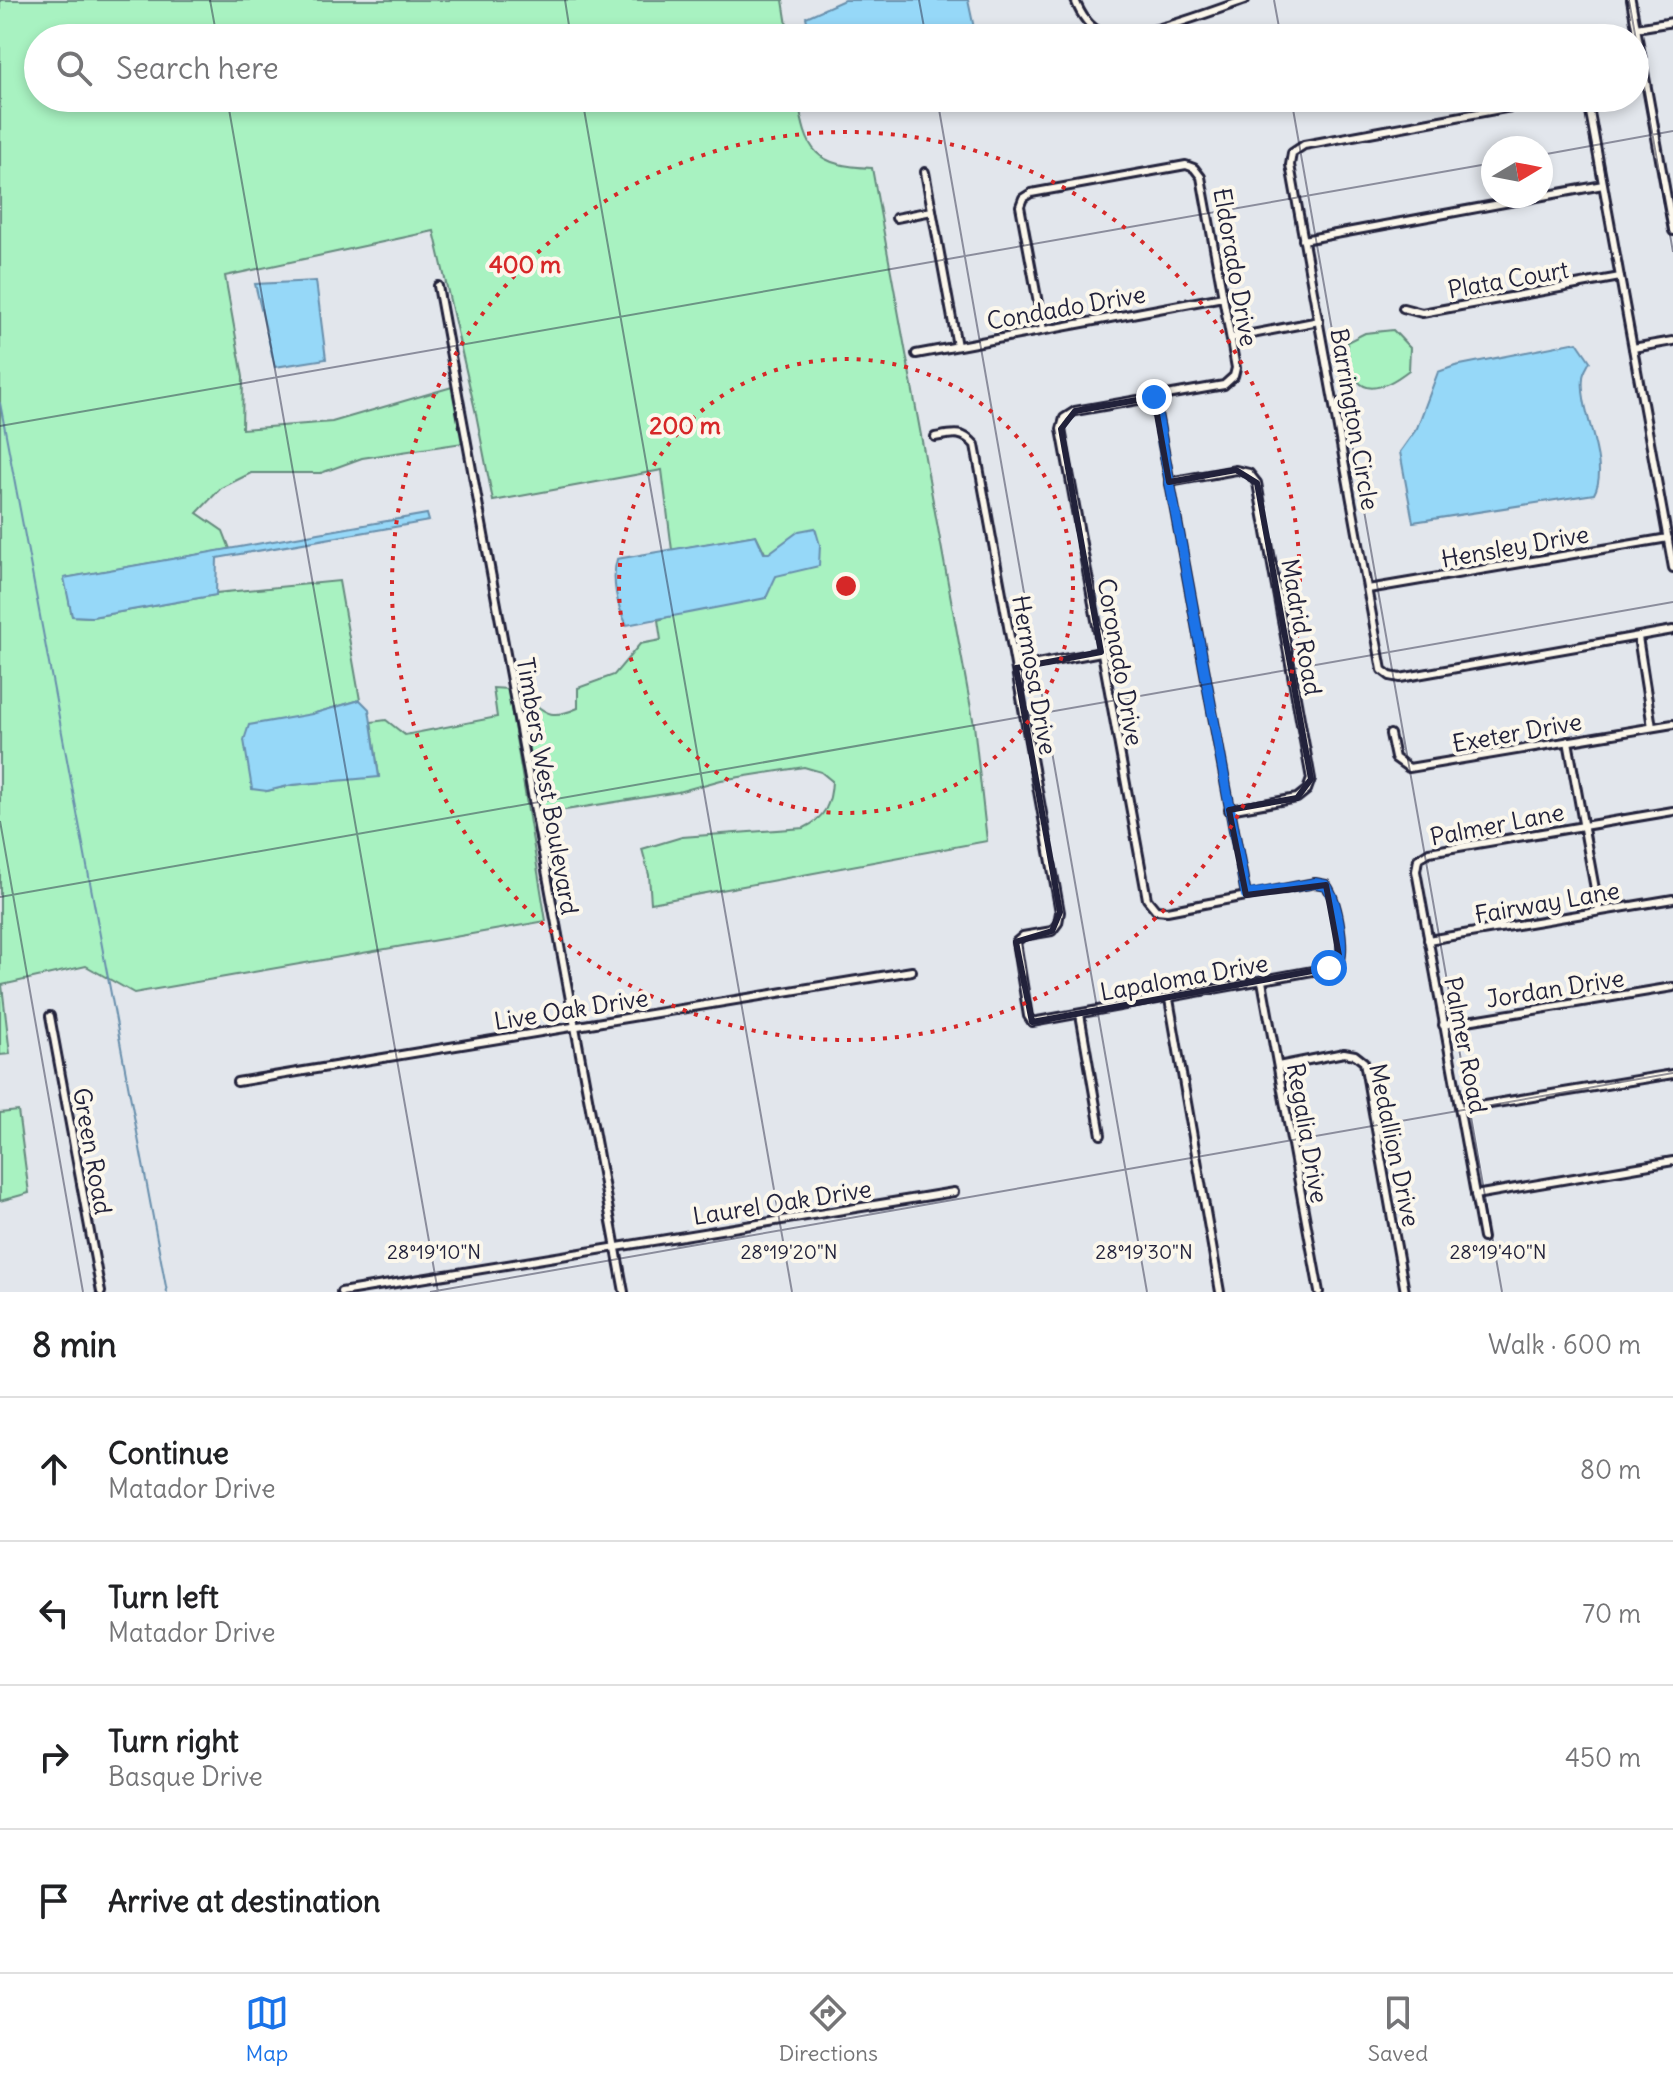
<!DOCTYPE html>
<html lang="en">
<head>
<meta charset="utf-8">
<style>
  body { margin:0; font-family:Delius,sans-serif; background:#f6f6f6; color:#202124 }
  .compass { position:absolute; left:1481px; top:136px; width:72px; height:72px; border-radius:50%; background:#fff; box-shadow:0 4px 12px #0003; rotate:80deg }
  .stop { position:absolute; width:24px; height:24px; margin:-18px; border:6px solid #1a73e8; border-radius:50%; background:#fff }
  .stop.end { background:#1a73e8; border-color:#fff; box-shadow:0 2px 8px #0008 }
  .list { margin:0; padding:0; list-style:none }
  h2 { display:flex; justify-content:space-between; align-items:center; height:104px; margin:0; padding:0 32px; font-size:34px }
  h2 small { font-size:26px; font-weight:400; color:#757577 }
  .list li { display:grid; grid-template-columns:52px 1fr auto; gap:24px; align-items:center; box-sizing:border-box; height:144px; padding:0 32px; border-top:2px solid #e0e0e0 }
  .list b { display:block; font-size:30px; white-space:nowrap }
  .list p { margin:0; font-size:26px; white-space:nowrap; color:#757577 }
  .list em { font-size:26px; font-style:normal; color:#757577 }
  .icon { flex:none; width:44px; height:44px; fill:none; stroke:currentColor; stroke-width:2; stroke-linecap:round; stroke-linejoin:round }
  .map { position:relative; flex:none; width:1673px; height:1292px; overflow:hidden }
  .search { position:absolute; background:#fff; box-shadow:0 4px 12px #0003; left:24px; right:24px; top:24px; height:88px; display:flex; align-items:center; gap:20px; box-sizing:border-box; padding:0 28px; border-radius:44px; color:#757577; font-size:30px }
  .sheet { height:680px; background:#fff }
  nav { display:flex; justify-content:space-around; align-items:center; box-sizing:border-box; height:112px; border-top:2px solid #e0e0e0; background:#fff; font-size:22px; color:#757577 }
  nav a { display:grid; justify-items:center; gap:4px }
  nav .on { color:#1a73e8 }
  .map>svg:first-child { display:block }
  .green { fill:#a8f2c1; stroke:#658a7e; stroke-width:2 }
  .water { fill:#96d8f8; stroke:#688fac; stroke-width:2 }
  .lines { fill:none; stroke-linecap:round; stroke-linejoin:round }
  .stream { stroke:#688fac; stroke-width:2 }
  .minor-casing { stroke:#22223b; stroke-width:12 }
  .minor { stroke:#fbf7ec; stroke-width:6 }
  .route { stroke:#1a73e8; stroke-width:10 }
  .marked { fill:none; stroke:#22223b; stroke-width:6; stroke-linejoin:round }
  .ticks { fill:none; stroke:#22223b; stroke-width:2; stroke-opacity:0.45 }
  .ring { fill:none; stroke:#d62828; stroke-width:4; stroke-dasharray:4 8 }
  .labels { text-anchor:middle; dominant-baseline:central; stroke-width:8; stroke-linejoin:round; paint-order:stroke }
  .street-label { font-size:24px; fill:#22223b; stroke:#fbf7ec }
  .ticks-label { font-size:20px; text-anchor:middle; fill:#22223b; stroke:#fbf7ec; stroke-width:8; stroke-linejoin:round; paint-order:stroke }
  .centre { fill:#d62828; stroke:#fbf7ec; stroke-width:4 }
  .ring-label { font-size:24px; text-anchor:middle; font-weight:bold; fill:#d62828; stroke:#fbf7ec; stroke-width:8; stroke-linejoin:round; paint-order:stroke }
</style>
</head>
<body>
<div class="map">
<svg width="1673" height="1292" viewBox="0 0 1673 1292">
  <rect width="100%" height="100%" fill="#e2e6ec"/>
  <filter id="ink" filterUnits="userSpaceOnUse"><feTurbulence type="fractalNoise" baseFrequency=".0125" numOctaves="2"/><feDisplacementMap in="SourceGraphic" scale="16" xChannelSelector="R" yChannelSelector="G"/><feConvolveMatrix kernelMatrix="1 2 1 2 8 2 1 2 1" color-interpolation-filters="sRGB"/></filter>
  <g filter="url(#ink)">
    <g class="green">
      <path d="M0,0H783L789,38H38V98H798C806,152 815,166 872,168L974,725L987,841L651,903L649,875L642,849L682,837L804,828C825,818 831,804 832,781L821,772L804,767L721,780L678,792L540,814L517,691C544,708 544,723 578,708V688L614,675L640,644L661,640L658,620L770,585L776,576L770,554L765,553L756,535L672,550L662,470L493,501L476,414L434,231L225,276L243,377L242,429L332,422L452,387L463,443L362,458L321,473H251L221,488L197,513L223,531L230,549L65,578L72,616L92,617L216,595V593L339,581L360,700L312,714L267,791L292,785L379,776L371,722L386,720L405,735L497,717L493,688L508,689L546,921L134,993L86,966L2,985L10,1054L0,1055Z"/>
      <path d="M1393,330L1410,348L1409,370C1369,401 1350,391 1347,342L1365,333Z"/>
      <path d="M18,1111L29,1193L0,1201V1113Z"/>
    </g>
    <g class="water">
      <path d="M844,0H968L974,28L953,38H811L806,17Z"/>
      <path d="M316,281L326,359L275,367L255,284Z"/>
      <path d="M1577,342L1590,361C1588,366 1583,372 1583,378C1579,412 1611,463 1594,494L1413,522L1400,452L1417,428L1438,372L1455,366Z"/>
      <path d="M427,514L429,521L217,558L216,595L92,617L72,616L64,578Z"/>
      <path d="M815,528L820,545L819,566L776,576L766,598L627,625C617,607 611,579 617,559L756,535L764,553H769L799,531Z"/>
      <path d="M360,700L369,709L379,777L292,785L267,791L252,789L244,740L249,725L312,714Z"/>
    </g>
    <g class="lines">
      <path class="stream" d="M0,403L167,1292"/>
      <g class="minor-casing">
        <g id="minor">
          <path d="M1075,0C1080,13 1088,27 1102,33C1129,45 1214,10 1245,0"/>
          <path d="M1631,0L1673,231"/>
          <path d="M1636,28L1673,22"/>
          <path d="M1560,98L1304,145L1292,153L1290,165L1382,670L1390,676L1400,678L1673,630"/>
          <path d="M1580,98L1589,107L1673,568"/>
          <path d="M925,172L957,346"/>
          <path d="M896,218L932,211"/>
          <path d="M1303,240L1603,185"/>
          <path d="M438,286L624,1292"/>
          <path d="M1403,308L1422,313L1620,277"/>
          <path d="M1231,338L1319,321"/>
          <path d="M1633,348L1673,341"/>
          <path d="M916,354L1223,297"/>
          <path d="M1154,397L1246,895"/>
          <path d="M935,437C952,434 962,430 975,445L1060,912L1058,923L1052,931L1023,936L1016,942L1028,1016L1032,1022L1329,968L1340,961C1344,942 1337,900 1326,885L1315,883L1167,911L1156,910L1147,899L1061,429L1064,418L1075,411L1224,385L1234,376L1236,368L1201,177L1194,168L1186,165L1031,193L1023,198L1020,206L1043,330"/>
          <path d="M1169,482L1236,470L1249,473L1257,483L1311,779L1307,790L1297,798L1229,810"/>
          <path d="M1368,589L1668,538"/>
          <path d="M1638,637L1652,727"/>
          <path d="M1016,668L1101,652"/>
          <path d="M1390,734L1395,758L1409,768L1673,724"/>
          <path d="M1568,741L1599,911"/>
          <path d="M1428,940L1673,899"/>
          <path d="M1262,981L1319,1292"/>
          <path d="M1169,999L1220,1292"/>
          <path d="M1080,1014L1101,1135"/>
          <path d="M50,1016L101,1292"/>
          <path d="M1443,1025L1673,987"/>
          <path d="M1278,1066L1344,1053L1355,1055L1364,1062L1405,1292"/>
          <path d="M237,1082L912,971"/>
          <path d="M1460,1109L1673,1074"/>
          <path d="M1475,1195L1673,1161"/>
          <path d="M1483,1238L1416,871L1418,859L1429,852L1673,811"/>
          <path d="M341,1292L954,1192"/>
        </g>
      </g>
      <use href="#minor" class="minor"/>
    </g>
  </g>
  <g class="lines" filter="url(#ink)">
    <path class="route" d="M1154,397L1246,895L1315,883L1326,885C1337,900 1344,942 1340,961L1329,968"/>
  </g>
  <path class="marked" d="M1154,397L1169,482L1236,470L1257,483L1311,779L1297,798L1229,810L1246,895L1326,885L1340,961L1329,968L1032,1022L1016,942L1052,931L1060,912L1016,668L1101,652L1061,429L1075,411Z"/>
  <path class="ticks" d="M210,0L217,38M565,0L571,38M919,0L926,38M1274,0L1281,38M1629,0L1673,252M227,98L438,1292M582,98L792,1292M937,98L1147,1292M1291,98L1502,1292M1541,155L1673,131M0,426L1493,163M0,821L83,1292M0,897L1673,602M430,1292L1673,1073"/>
  <g class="ring">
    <circle cx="846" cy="586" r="227"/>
    <circle cx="846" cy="586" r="454"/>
  </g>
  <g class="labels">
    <g class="street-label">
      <text transform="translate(1236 267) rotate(80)">Eldorado Drive</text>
      <text transform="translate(1508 279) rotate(-10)">Plata Court</text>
      <text transform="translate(1066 307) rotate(-10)">Condado Drive</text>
      <text transform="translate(1355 419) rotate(80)">Barrington Circle</text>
      <text transform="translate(1515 546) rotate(-10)">Hensley Drive</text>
      <text transform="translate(1302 627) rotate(80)">Madrid Road</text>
      <text transform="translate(1121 662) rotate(80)">Coronado Drive</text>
      <text transform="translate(1035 675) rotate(80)">Hermosa Drive</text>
      <text transform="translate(1517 732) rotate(-10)">Exeter Drive</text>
      <text transform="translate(548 786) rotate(80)">Timbers West Boulevard</text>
      <text transform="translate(1497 824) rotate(-11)">Palmer Lane</text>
      <text transform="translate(1547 902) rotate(-10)">Fairway Lane</text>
      <text transform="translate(1184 977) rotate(-10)">Lapaloma Drive</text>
      <text transform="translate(1555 988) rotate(-9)">Jordan Drive</text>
      <text transform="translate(571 1009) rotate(-9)">Live Oak Drive</text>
      <text transform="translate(1466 1045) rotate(79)">Palmer Road</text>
      <text transform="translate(1308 1133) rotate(80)">Regalia Drive</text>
      <text transform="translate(1395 1145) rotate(78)">Medallion Drive</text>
      <text transform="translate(93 1151) rotate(80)">Green Road</text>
      <text transform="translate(782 1202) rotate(-9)">Laurel Oak Drive</text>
    </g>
  </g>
  <g class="ticks-label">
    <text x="434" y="1259">28°19'10"N</text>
    <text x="789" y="1259">28°19'20"N</text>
    <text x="1144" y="1259">28°19'30"N</text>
    <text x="1498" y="1259">28°19'40"N</text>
  </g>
  <circle cx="846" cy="586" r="12" class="centre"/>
  <g class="ring-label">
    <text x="525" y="273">400 m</text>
    <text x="685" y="434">200 m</text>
  </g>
</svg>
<svg class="compass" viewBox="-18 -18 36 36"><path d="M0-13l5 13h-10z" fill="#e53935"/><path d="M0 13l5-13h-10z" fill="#757577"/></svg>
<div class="stop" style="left:1329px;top:968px"></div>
<div class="stop end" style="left:1154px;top:397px"></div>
<div class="search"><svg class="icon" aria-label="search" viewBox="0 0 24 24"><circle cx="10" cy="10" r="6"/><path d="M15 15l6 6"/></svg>Search here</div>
</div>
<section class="sheet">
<h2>8 min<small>Walk · 600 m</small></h2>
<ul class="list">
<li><svg class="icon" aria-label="ahead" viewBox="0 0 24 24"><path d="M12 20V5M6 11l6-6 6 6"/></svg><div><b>Continue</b><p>Matador Drive</p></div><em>80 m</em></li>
<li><svg class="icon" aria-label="left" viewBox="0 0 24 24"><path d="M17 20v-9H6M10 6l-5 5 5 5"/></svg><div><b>Turn left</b><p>Matador Drive</p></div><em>70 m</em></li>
<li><svg class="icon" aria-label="right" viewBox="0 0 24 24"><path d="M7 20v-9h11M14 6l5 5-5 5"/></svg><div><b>Turn right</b><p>Basque Drive</p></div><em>450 m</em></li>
<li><svg class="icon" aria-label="arrive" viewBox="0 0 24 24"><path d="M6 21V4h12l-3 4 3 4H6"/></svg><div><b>Arrive at destination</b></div></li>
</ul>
</section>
<nav>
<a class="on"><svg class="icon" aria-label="map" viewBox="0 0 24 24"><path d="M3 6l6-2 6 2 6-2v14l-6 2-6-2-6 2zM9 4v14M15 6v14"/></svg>Map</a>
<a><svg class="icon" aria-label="directions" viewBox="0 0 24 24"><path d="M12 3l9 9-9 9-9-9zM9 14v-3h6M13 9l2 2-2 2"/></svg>Directions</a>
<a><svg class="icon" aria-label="saved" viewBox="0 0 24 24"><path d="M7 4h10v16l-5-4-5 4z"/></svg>Saved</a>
</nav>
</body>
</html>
